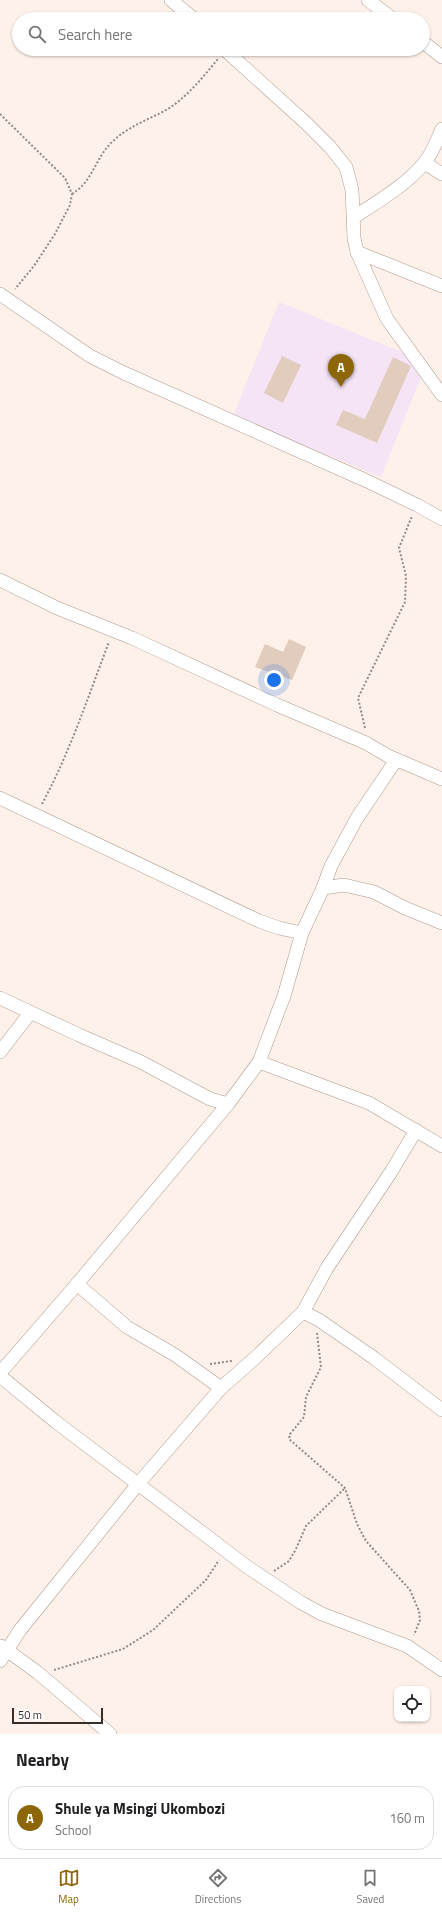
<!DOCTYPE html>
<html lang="en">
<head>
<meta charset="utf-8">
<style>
  body { margin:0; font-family:"Titillium Web",sans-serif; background:#f6f6f6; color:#202124 }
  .controls { position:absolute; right:12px; bottom:12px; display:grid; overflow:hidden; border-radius:8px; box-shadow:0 1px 3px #0004 }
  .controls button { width:36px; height:36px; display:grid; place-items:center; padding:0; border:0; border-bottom:1px solid #e0e0e0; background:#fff; color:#202124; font:20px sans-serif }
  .scale { position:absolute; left:12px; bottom:10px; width:91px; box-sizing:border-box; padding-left:4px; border:2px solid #362e28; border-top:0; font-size:11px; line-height:14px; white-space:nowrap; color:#362e28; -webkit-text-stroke:3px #fff; paint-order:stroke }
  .you { position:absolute; left:274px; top:680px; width:14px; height:14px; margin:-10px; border:3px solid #fff; border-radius:50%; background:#1a73e8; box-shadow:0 0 0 6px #1a73e833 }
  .badge { display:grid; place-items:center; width:26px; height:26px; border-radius:50%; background:#8d6608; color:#fff; font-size:13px; font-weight:700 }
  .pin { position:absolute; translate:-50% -33px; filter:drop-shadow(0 1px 2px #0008) }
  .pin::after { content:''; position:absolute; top:21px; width:14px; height:12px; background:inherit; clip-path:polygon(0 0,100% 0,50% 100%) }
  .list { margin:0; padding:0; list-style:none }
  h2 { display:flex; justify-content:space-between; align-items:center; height:52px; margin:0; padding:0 16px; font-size:17px }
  h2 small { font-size:13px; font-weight:400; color:#757577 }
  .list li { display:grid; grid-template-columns:26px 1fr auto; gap:12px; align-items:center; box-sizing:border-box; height:64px; margin:0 8px 8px; padding:0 8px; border:1px solid #e0e0e0; border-radius:16px }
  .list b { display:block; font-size:15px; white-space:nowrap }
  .list p { margin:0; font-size:13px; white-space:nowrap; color:#757577 }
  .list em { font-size:13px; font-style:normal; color:#757577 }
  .icon { flex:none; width:22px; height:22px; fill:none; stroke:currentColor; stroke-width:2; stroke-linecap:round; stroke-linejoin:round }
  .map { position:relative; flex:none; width:442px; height:1734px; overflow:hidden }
  .search { position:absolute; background:#fff; box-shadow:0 1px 3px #0004; left:12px; right:12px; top:12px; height:44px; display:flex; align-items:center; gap:10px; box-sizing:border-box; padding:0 14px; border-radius:22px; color:#757577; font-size:15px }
  .sheet { height:124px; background:#fff }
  nav { display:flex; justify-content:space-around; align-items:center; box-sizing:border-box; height:56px; border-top:1px solid #e0e0e0; background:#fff; font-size:11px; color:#757577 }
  nav a { display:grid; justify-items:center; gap:2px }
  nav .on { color:#8d6608 }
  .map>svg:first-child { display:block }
  .education { fill:#f5e4f5 }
  .building { fill:#e1ccbe }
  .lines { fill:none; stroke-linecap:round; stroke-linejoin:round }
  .minor-casing { stroke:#ad9a8d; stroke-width:14 }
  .path { stroke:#948a83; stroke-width:2; stroke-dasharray:2 2; stroke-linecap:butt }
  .minor { stroke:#fff; stroke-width:13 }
</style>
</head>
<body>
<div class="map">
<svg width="442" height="1734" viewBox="0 0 442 1734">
  <rect width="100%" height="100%" fill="#fef1e9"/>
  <path class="education" d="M279,302L427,362L381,477L233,416Z"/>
  <g class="building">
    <path d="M282,356L301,365L283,403L264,393Z"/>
    <path d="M393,357L411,366L377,443L336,425L343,410L365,419Z"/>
    <path d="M289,639L306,647L292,680L255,667L265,644L283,652Z"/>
  </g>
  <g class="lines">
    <g class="minor-casing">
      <g id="minor">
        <path d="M171,0L194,19"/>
        <path d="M368,0L393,19"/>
        <path d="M423,42L442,57"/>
        <path d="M224,49L306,123L330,147L346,167L352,190L354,238L357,252L387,319L442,395"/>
        <path d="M425,163L442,174"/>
        <path d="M354,217C376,203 409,183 425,162C433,152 437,140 442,129"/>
        <path d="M357,252L442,286"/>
        <path d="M0,294L90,356L124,373L367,481L417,505L442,519"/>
        <path d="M0,580L57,608L132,638L277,705L366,743L388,756L442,779"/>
        <path d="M0,798L259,921L279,928L302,933"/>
        <path d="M323,888L344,885L374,892L405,908L442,923"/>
        <path d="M0,998L79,1035L141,1062L210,1099L228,1104"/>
        <path d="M0,1052L30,1013"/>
        <path d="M259,1062L369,1103L442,1146"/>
        <path d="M77,1284L127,1327L175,1355L221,1388"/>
        <path d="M303,1312L319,1320L374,1358L442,1410"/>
        <path d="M0,1373L77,1284L228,1104L259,1062L284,996L302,933L323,888L331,866L357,818L396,760"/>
        <path d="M0,1376L56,1422L204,1534L246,1566L300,1602L322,1614L407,1646L442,1670"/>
        <path d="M1,1646L37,1672L110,1734"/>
        <path d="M0,1661L20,1630L138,1484L221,1388L254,1359L303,1312L327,1268L391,1172L416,1130"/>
      </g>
    </g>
    <g class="path">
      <path d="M0,114L65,178L72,194L70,205L55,234L34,266L15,289"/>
      <path d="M72,194C92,182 95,160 110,144C126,127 148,120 168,109C188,96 203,77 218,59"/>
      <path d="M365,728L358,698L405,602L406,576L399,548L412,516"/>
      <path d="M42,804C70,752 88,697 109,642"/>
      <path d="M317,1333L321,1367L306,1397L304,1417L290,1434L289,1439L345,1488L357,1524L366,1541L410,1590L419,1611L420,1620L414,1635"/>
      <path d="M210,1364L232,1361"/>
      <path d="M274,1571L289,1561L296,1549L306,1526L345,1488"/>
      <path d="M54,1670L123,1649L153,1630L206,1580L219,1560"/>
    </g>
    <use href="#minor" class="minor"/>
  </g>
</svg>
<div class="controls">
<button><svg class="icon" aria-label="locate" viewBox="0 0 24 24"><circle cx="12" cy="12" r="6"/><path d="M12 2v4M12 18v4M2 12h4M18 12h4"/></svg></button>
</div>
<div class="scale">50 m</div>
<div class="you"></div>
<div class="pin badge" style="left:341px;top:387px">A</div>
<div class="search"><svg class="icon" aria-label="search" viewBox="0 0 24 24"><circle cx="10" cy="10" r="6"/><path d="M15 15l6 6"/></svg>Search here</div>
</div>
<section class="sheet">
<h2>Nearby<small></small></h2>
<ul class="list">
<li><span class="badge">A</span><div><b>Shule ya Msingi Ukombozi</b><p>School</p></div><em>160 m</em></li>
</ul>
</section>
<nav>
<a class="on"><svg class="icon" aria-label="map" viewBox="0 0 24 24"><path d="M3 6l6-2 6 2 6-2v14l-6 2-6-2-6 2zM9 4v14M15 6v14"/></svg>Map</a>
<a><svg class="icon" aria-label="directions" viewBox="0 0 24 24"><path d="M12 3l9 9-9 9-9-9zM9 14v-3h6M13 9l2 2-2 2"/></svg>Directions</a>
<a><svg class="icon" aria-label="saved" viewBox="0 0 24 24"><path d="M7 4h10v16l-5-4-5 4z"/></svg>Saved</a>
</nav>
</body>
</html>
